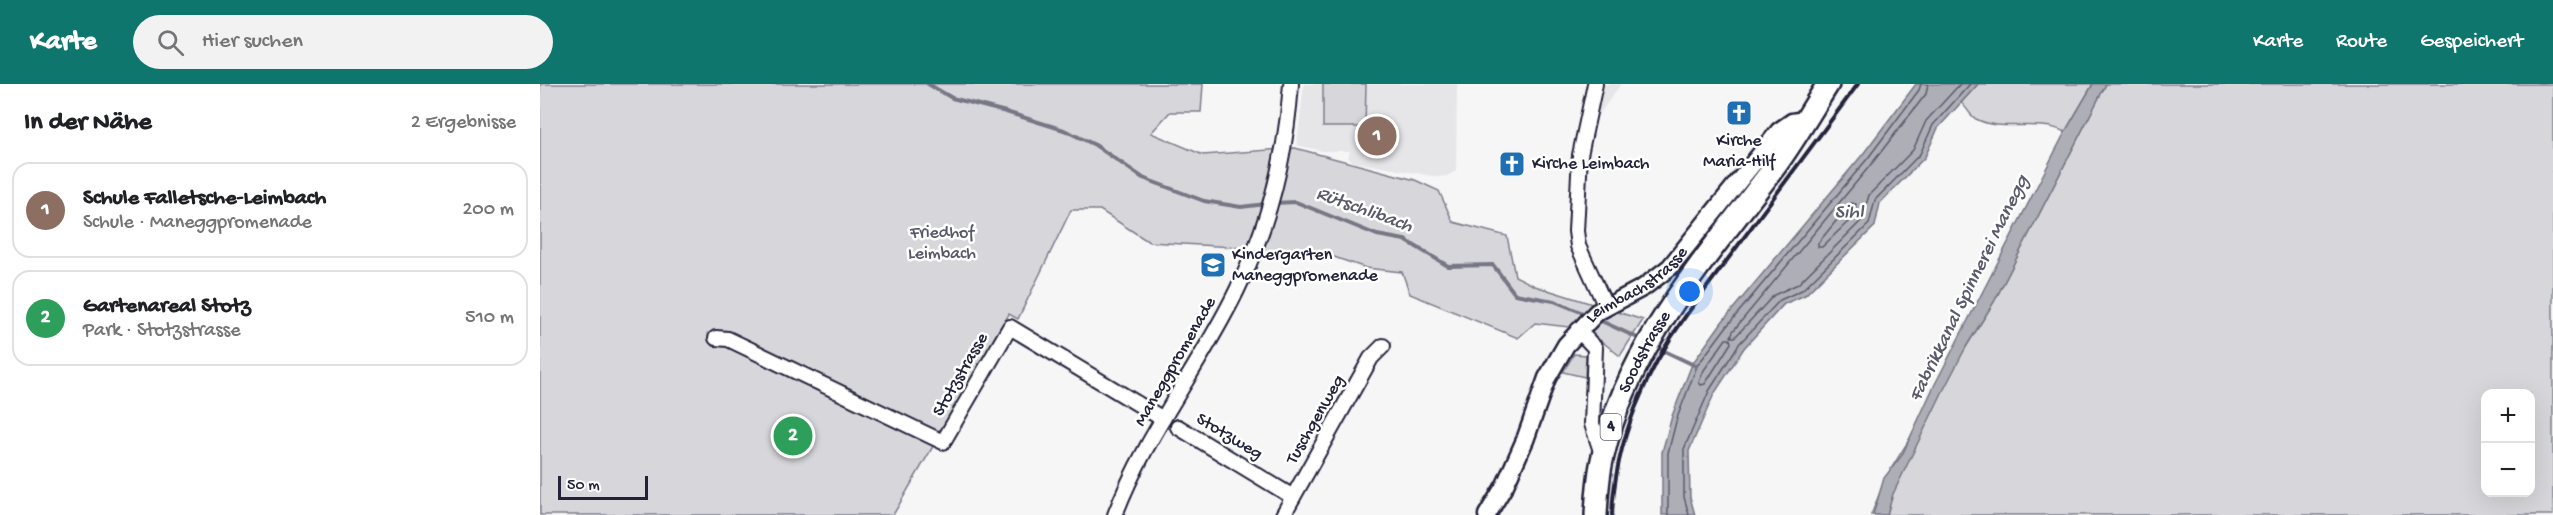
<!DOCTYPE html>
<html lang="de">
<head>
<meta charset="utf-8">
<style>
  body { margin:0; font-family:"Gochi Hand",sans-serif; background:#f2f2f2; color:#202124 }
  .controls { position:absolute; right:18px; bottom:18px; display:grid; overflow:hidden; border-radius:12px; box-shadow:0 6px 24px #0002 }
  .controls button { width:54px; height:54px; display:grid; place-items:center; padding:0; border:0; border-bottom:2px solid #e0e0e0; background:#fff; color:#202124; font:30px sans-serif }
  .scale { position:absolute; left:18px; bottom:15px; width:90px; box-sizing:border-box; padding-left:6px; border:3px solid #22223b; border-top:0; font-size:16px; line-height:21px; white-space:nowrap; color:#22223b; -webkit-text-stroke:4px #fff; paint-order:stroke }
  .you { position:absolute; left:1150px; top:208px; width:21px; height:21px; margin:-15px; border:4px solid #fff; border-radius:50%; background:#1a73e8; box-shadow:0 0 0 9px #1a73e833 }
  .badge { display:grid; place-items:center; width:39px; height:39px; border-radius:50%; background:#0f766e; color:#fff; font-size:20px; font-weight:700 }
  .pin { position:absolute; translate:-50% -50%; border:3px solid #fff; box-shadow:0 2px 6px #0006 }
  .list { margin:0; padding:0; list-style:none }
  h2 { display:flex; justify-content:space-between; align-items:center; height:78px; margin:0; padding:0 24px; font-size:26px }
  h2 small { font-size:20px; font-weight:400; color:#757577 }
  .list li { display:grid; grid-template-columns:39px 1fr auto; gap:18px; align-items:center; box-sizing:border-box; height:96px; margin:0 12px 12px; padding:0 12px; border:2px solid #e0e0e0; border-radius:18px }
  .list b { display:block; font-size:22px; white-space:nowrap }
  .list p { margin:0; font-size:20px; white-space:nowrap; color:#757577 }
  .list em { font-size:20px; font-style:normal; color:#757577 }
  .icon { flex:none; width:33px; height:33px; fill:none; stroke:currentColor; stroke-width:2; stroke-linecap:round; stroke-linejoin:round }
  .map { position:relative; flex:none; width:2013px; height:431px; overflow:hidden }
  header { display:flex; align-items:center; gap:36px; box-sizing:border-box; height:84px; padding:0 30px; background:#0f766e; color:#fff }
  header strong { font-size:28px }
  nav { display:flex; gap:33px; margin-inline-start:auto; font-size:21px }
  .search { width:420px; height:54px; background:#f2f2f2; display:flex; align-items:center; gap:15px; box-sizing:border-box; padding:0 21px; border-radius:33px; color:#757577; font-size:22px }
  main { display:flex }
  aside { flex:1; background:#fff }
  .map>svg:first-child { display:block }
  .built { fill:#e6e6e9 }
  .green { fill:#d7d7db; stroke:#7c7c8b; stroke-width:1.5; fill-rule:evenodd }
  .water { fill:#aeaeb7; stroke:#767685; stroke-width:1.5 }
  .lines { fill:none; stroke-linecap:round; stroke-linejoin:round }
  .shore { stroke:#5a5a6d; stroke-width:1.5 }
  .stream { stroke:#767685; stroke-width:4 }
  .minor-casing { stroke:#22223b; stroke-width:18 }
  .tertiary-casing { stroke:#22223b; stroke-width:21 }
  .primary-casing { stroke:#22223b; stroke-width:26 }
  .minor { stroke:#fff; stroke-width:14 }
  .tertiary { stroke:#fff; stroke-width:16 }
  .primary { stroke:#fff; stroke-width:21 }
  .rail { stroke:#22223b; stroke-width:4 }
  .labels { text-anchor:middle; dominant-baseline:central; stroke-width:5; stroke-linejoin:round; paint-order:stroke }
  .shield { fill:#fff; stroke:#646476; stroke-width:1.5 }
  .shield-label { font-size:16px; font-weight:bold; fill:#22223b }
  .poi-label { font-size:18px; fill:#22223b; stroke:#fff; text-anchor:start }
  .park-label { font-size:18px; fill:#58586b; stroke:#fff }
  .street-label { font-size:18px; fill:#22223b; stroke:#fff }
  .water-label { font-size:20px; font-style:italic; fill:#5a5a6d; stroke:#fff }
</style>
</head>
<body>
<header>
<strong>Karte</strong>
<div class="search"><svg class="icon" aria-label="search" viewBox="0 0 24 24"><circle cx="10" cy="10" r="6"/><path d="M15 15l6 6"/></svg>Hier suchen</div>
<nav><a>Karte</a><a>Route</a><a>Gespeichert</a></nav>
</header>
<main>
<aside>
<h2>In der Nähe<small>2 Ergebnisse</small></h2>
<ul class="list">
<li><span class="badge" style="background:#8d6e63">1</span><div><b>Schule Falletsche-Leimbach</b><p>Schule · Maneggpromenade</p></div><em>200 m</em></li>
<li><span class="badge" style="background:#2e9e5b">2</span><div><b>Gartenareal Stotz</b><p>Park · Stotzstrasse</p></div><em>510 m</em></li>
</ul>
</aside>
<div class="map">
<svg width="2013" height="431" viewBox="0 0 2013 431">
  <rect width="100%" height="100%" fill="#f6f6f7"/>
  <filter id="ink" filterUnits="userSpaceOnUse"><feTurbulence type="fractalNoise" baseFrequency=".0167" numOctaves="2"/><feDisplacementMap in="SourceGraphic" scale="12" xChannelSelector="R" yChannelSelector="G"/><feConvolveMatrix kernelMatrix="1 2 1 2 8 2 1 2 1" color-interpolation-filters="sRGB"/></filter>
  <g filter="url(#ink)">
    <g class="built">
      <path d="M764,0H917L916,87L907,92L898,93L814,78L808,74L810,67H783L757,61Z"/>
      <path d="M1060,0H1081L1057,33L1049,36Z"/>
    </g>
    <g class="green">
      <path d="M0,0H663L661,28H630L611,49L663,71L755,64L875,96L899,107L913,138L967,152L975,192L995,202L1103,236L1080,272L1046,245L995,239L978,254L870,210L862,188L826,184L765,163L738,169L694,163L609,158L560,126H531L478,235L469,230L405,344L392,349L179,248L168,249L176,258L188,259L395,359L353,431H0Z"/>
      <path d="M783,0H826L825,43H783Z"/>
      <path d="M1438,0H1553L1525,48C1497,34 1463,49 1436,35C1429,31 1427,23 1421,19Z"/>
      <path d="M1566,0H2013V431H1331L1346,393L1454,218ZM1946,310H1990V408H1946Z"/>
      <path d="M1034,270L1046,271L1045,293L1023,288Z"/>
    </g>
    <g class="water">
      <path d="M1376,0H1438L1398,44L1385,73L1340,119L1335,142L1265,211L1244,220L1204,264L1174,310L1149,367L1150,413L1155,431H1122V368L1132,332L1152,280L1182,238L1323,70Z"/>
      <path d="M1553,0H1566L1454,218L1427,261L1402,309L1353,410L1347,431H1333L1344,394L1362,371L1393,304L1525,48Z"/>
    </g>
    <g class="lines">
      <g class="shore">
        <path d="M1388,0L1386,10L1333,78L1193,247L1191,253H1195L1234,211L1258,200L1322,136L1329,111L1373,66L1386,37L1420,0"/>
        <path d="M1311,119L1316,120L1314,132L1282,163H1278V159Z"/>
        <path d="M1186,255H1190L1191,259L1165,300L1161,301L1159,298L1164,286Z"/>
        <path d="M1128,431V369L1137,334L1157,282L1187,242L1328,74L1379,6L1381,0"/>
        <path d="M1149,431L1144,413V365L1169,307L1199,260L1240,216L1262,206L1329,140L1335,116L1380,70L1393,41L1430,0"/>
      </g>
      <g class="stream">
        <path d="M388,0L412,14L466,28L524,46L555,61L603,94L664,117L701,123L726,120"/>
        <path d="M734,119L756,118L837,151L865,156L908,182L953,181L975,210L1014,217L1048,231"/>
        <path d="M1057,235L1102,256"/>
        <path d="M1114,262L1156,282"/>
      </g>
      <g class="minor-casing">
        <g id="minor">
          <path d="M1055,0L1040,71L1036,147L1038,162L1066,223"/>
          <path d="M1038,246L1055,264L1052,340L1063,373"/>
          <path d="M176,254L188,255L403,358L470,243L623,335"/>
          <path d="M638,343L753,413"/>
          <path d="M575,431C605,351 660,283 697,206C729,141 746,73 751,0"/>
          <path d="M743,431L831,274L843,262"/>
        </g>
      </g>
      <g class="tertiary-casing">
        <g id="tertiary">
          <path id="s1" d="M947,431L965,401L985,356L1007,294L1026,261L1057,228L1104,203L1130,183L1239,47L1252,38L1265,36"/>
        </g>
      </g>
      <g class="primary-casing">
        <g id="primary">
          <path id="s2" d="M1056,431C1057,412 1058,391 1063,372C1088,260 1169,171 1236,81C1255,55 1271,27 1288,0"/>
        </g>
      </g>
      <use href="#minor" class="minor"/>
      <use href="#tertiary" class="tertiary"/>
      <use href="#primary" class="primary"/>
      <path class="rail" d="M1072,431C1075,358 1105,288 1147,230L1318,0"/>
    </g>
  </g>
  <defs>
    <g id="church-square" transform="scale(1.35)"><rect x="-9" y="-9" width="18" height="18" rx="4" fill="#1f6fb2" stroke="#fff"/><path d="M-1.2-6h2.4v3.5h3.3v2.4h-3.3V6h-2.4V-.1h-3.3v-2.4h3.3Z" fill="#fff"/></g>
    <g id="school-square" transform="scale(1.35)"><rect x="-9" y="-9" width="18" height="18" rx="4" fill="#1f6fb2" stroke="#fff"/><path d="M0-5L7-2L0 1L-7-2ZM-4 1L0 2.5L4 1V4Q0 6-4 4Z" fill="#fff"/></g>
  </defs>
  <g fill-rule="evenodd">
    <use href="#church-square" x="1199" y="29"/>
    <use href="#church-square" x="972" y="80"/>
    <use href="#school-square" x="673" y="181"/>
  </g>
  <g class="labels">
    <rect class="shield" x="1060.5" y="330" width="21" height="26" rx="4.5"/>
    <g class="shield-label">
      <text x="1071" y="343">4</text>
    </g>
    <g class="poi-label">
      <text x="1199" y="57" text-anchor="middle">Kirche<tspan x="1199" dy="21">Maria-Hilf</tspan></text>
      <text x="992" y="80">Kirche Leimbach</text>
      <text x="692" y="171">Kindergarten<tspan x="692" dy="21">Maneggpromenade</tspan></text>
    </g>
    <g class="park-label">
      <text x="402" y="149">Friedhof<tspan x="402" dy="21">Leimbach</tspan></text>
    </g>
    <g class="street-label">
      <text stroke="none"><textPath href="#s1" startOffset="282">Leimbachstrasse</textPath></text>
      <text stroke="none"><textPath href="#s2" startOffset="172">Soodstrasse</textPath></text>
      <text transform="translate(636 278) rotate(-60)">Maneggpromenade</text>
      <text transform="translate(421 291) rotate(-60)">Stotzstrasse</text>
      <text transform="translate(776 336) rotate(-60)">Tuschgenweg</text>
      <text transform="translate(689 353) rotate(31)">Stotzweg</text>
    </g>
    <g class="water-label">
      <text transform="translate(824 127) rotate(20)">Rütschlibach</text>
      <text x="1309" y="129">Sihl</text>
      <text transform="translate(1430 205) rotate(-64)">Fabrikkanal Spinnerei Manegg</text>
    </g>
  </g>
</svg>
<div class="controls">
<button>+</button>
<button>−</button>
</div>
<div class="scale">50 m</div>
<div class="you"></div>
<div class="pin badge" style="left:837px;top:52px;background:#8d6e63">1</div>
<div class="pin badge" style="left:253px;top:352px;background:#2e9e5b">2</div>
</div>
</main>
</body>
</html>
